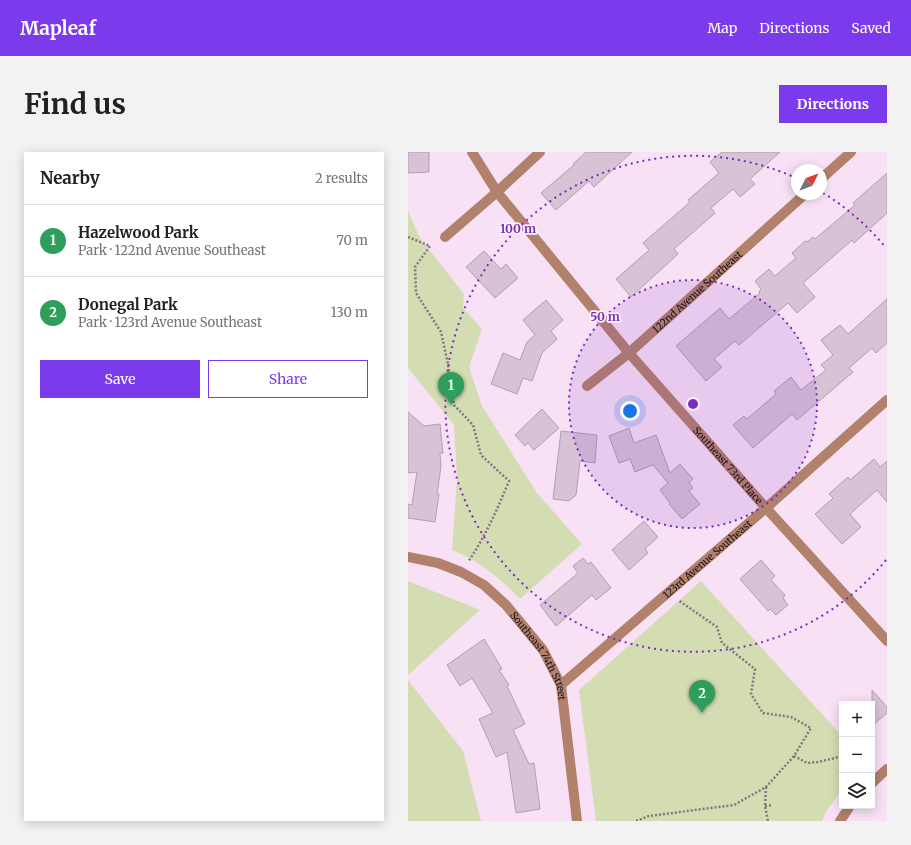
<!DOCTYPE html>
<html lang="en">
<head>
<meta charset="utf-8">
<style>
  body { margin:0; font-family:Merriweather,serif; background:#f2f2f2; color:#202124 }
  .controls { position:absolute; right:12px; bottom:12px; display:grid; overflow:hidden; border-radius:0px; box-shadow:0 2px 10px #0003 }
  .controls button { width:36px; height:36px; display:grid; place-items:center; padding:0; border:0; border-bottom:1px solid #e0e0e0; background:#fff; color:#202124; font:20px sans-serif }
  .compass { position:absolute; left:383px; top:12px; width:36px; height:36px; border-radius:50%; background:#fff; box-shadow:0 2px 10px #0003; rotate:48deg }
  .you { position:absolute; left:222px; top:259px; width:14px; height:14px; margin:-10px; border:3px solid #fff; border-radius:50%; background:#1a73e8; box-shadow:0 0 0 6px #1a73e833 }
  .badge { display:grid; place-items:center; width:26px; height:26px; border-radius:50%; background:#7c3aed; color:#fff; font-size:13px; font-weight:700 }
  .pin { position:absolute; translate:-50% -33px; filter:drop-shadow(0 1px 2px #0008) }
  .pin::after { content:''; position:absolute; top:21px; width:14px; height:12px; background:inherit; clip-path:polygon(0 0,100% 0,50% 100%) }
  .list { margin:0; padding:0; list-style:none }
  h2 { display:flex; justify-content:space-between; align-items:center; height:52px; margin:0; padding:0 16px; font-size:17px }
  h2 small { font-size:13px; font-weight:400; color:#757577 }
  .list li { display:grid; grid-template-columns:26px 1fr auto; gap:12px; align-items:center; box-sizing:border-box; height:72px; padding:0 16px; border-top:1px solid #e0e0e0 }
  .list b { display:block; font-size:15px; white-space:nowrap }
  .list p { margin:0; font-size:13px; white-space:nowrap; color:#757577 }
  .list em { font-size:13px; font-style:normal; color:#757577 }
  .actions { display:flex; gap:8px; padding:12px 16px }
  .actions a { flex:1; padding:9px 0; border:1px solid #7c3aed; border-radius:0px; text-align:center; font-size:14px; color:#7c3aed }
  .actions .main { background:#7c3aed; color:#fff }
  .icon { flex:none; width:22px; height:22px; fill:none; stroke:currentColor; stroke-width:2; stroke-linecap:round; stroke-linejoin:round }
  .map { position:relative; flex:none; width:479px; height:669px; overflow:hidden; border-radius:0px }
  header { display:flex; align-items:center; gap:24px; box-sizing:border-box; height:56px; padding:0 20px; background:#7c3aed; color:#fff }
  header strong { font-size:19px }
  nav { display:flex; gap:22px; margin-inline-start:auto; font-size:14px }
  .intro { display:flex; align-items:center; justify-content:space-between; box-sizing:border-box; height:96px; padding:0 24px }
  h1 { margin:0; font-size:28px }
  .button { padding:10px 18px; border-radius:0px; background:#7c3aed; color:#fff; font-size:14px; font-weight:700 }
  main { display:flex; gap:24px; padding:0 24px }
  aside { flex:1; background:#fff; border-radius:0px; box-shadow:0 2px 10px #0003 }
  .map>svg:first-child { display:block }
  .green { fill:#d4dcb2 }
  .building { fill:#d8c2d5; stroke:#b39eb0 }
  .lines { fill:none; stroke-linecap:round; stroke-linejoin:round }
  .path { stroke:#847582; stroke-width:2.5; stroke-dasharray:2 2; stroke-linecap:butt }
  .street { stroke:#b2816b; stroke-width:10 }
  .ring { fill:none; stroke:#7b2cbf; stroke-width:2; stroke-dasharray:2 4 }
  .labels { text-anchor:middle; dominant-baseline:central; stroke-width:3.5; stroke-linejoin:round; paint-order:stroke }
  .street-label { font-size:10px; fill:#1b131a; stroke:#fcf3fb }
  .centre { fill:#7b2cbf; stroke:#fcf3fb; stroke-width:2 }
  .ring-label { font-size:12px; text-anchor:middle; font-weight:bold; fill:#7b2cbf; stroke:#fcf3fb; stroke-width:3.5; stroke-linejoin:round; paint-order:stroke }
</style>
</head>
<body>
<header>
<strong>Mapleaf</strong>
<nav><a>Map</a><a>Directions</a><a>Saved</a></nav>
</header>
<div class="intro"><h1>Find us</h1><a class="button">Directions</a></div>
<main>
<aside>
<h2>Nearby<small>2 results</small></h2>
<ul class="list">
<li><span class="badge" style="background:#2e9e5b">1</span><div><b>Hazelwood Park</b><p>Park · 122nd Avenue Southeast</p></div><em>70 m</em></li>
<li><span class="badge" style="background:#2e9e5b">2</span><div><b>Donegal Park</b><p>Park · 123rd Avenue Southeast</p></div><em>130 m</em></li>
</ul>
<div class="actions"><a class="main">Save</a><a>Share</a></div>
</aside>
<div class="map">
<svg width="479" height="669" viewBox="0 0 479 669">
  <rect width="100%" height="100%" fill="#f8e1f5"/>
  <g class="green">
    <path d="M0,59L12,86L56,142L55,156L74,177L61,215L74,254L129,341L174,392L112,447C92,426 71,409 44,398L49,327L46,273L0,216Z"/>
    <path d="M0,429L72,458L0,523Z"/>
    <path d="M293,429L434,584V637L418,660L414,669H188L171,538Z"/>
    <path d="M0,528L55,599L73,669H0Z"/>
  </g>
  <g class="building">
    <path d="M0,0H21V20L0,21Z"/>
    <path d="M178,0H224L186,35L181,29L148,58L133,41L166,13L165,12Z"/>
    <path d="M314,0H372L342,27L347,32L332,45L325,37L303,56L307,61L266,97L270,102L223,145L208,127L241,98L235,91L282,50L280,48L311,21L302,10Z"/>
    <path d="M479,21V61L446,91L444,88L395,131L407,145L389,161L380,151L331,193L327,189L306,207L314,215L298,229L268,194L312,156L321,167L352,141L351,140L353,137L347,129L361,117L367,124L388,106L384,101L397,89L399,90L405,85L407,87L420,76L447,53L445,51Z"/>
    <path d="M76,99L93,117L98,112L110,126L87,146L58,115Z"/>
    <path d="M479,147V191L468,201L464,196L441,216L445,220L389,268L384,262L345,296L325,273L336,264L339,267L368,242L366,239L383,225L393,238L418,218L413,213L425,203L413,188L432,173L440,182Z"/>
    <path d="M138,148L155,168L143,179L149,187L134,201L124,229L115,226L109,242L83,232L95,201L112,208L119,190L127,183L115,168Z"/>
    <path d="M134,257L151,276L126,298L120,291L117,294L107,283Z"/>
    <path d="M0,260L16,274L32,272L35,301H32L33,315L29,342H31L27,370L0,366V352L4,353L9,320L0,321Z"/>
    <path d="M221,276L226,291L248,283L262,321L272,312L285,327L281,331L285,336L281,339L292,352L274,367L261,352L262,351L252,338L260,331L245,313L227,320L222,307L211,311L201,284Z"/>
    <path d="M153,279L189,283L187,311L172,309L168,343L161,349L145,347Z"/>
    <path d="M466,307L472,315L479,309V350L469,338L442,362L453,375L434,392L407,362L425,346L421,342L440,325L442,328Z"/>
    <path d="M236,369L250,385L237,397L240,401L221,418L204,398Z"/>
    <path d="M175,406L180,412L183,410L203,436L188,448L184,443L148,474L132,453L170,421L165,414Z"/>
    <path d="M353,408L367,424L363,428L377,443L375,446L380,453L368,463L362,457L360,459L332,427Z"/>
    <path d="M76,487L94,517L91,518L101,533L99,534L117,572L105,578L121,612L126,611L132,657L108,661L99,600L88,605L71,567L85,561L64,526L52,534L39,513Z"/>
    <path d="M464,538L479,555V561L464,574Z"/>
  </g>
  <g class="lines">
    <g class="path">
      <path d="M0,85L22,94L7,115L8,141L33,180L40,212L46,253L65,273L73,303L101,329C89,358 77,385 60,410"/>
      <path d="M386,604L399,611L410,610L431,605L434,606"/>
      <path d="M358,635L357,654L360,669"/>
      <path d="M357,654L364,653"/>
      <path d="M228,669L241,664L326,653L358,635L386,604L403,576L383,565L355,561L343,542L347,517L314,491L309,475L270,448"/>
    </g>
    <g class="street">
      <path id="s1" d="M64,0L89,40L221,201L358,356L479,489"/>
      <path d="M413,27L443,0"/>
      <path d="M37,85L89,40L132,0"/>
      <path id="s2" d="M179,234L221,201L397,42"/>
      <path id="s3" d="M0,405L30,411L53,420L76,433L98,453L135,498L153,533L169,669"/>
      <path id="s4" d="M153,533L358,356L479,248"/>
      <path d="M464,631L479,617"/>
      <path d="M432,669L442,654"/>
    </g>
  </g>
  <circle cx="285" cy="252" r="124" fill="#7b2cbf" fill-opacity=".12"/>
  <g class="ring">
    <circle cx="285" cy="252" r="124"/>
    <path d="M478 408A248 248 0 1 1 388 26M415 41A248 248 0 0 1 478 96"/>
  </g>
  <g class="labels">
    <g class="street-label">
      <text stroke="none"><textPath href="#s2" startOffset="145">122nd Avenue Southeast</textPath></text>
      <text stroke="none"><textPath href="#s1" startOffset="405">Southeast 73rd Place</textPath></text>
      <text stroke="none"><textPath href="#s4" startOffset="193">123rd Avenue Southeast</textPath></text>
      <text stroke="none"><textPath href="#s3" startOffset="173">Southeast 74th Street</textPath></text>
    </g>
  </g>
  <circle cx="285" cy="252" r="6" class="centre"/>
  <g class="ring-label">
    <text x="110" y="81">100 m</text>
    <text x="197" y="169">50 m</text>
  </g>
</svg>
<div class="controls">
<button>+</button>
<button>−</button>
<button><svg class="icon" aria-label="layers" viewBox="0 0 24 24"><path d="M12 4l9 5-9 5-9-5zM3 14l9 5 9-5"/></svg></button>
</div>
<svg class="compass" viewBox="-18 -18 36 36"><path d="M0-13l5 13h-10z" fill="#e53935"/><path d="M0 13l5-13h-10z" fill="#757577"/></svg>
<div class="you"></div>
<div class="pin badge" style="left:43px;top:253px;background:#2e9e5b">1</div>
<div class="pin badge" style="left:294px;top:561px;background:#2e9e5b">2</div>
</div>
</main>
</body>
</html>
